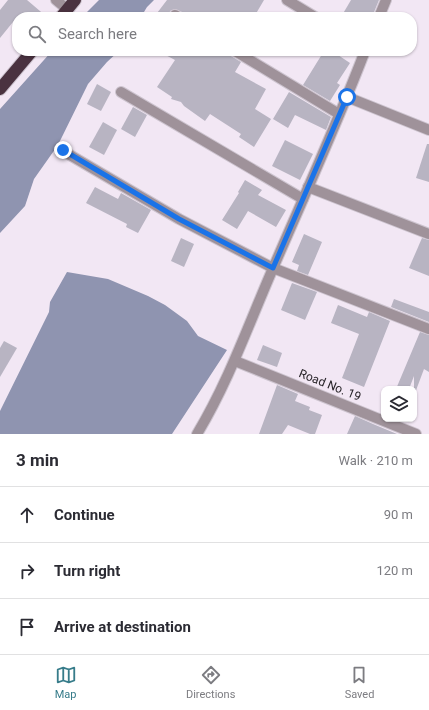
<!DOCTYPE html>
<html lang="en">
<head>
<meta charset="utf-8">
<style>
  body { margin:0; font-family:Roboto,sans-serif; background:#f7f7f7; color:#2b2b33 }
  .controls { position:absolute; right:12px; bottom:12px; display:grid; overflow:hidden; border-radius:8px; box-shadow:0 1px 3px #0004 }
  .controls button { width:36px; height:36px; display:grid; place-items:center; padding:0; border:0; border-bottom:1px solid #e1e1e2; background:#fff; color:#2b2b33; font:20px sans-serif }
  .stop { position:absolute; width:12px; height:12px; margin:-9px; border:3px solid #1a73e8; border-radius:50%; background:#fff }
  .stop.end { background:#1a73e8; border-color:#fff; box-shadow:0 1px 4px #0008 }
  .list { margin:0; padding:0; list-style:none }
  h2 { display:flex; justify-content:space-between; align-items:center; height:52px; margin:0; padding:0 16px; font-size:17px }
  h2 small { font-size:13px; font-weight:400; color:#7c7c81 }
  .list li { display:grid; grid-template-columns:26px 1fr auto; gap:12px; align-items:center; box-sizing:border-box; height:56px; padding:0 16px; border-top:1px solid #e1e1e2 }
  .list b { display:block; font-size:15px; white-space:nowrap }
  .list em { font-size:13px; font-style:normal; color:#7c7c81 }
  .icon { flex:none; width:22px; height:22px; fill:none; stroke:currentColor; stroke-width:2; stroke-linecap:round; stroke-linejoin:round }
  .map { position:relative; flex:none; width:429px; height:434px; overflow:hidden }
  .search { position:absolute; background:#fff; box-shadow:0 1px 3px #0004; left:12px; right:12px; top:12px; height:44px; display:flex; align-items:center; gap:10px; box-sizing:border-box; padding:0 14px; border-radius:16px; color:#7c7c81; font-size:15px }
  .sheet { height:220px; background:#fff }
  nav { display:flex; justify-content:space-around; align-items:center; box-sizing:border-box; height:56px; border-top:1px solid #e1e1e2; background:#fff; font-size:11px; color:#7c7c81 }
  nav a { display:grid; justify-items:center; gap:2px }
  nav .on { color:#377c8a }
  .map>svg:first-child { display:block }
  .water { fill:#8f94b0 }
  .building { fill:#b8b4c2 }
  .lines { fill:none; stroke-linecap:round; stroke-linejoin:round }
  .minor-casing { stroke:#cdc4cf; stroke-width:12 }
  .highway-casing { stroke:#cdc4cf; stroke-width:14 }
  .minor { stroke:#9f929a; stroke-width:10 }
  .highway { stroke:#4a3240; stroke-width:12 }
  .route { stroke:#1a73e8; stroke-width:5 }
  .labels { text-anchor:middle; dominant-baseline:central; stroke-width:4; stroke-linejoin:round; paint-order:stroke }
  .street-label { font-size:12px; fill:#272328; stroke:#f2e7f4 }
</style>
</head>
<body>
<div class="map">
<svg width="429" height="434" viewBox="0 0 429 434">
  <rect width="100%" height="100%" fill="#f2e7f4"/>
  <g class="water">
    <path d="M99,0H154L147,7L141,17H82Z"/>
    <path d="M52,51H119L107,62L88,84L58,145L34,179L25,206L0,233V109Z"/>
    <path d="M67,272L108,279L148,296L165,305L187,321L198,336L227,350L172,434H0V411L49,312L50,302Z"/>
  </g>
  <g class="building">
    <path d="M8,0H27L47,17H17L0,38V10Z"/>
    <path d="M167,0H264L254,17H184L182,12L175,9L170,11L169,17H154Z"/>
    <path d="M351,0H379L372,17H341Z"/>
    <path d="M158,51H229L231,56L241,62L235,72L266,89L255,109L271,119L254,147L239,137L241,134L210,114L205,121L184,106L181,102L171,99L172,97L157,87L175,60Z"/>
    <path d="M324,51H332L350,63L337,83L340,85L330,101L303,85Z"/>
    <path d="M97,84L111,92L101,111L87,104Z"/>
    <path d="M289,92L331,117L326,130L295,115L288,128L273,119Z"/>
    <path d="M133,107L147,115L135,137L121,129Z"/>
    <path d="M103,122L117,130L104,155L89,147Z"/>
    <path d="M285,140L313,154L300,180L272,166Z"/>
    <path d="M427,144H429V182L416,178Z"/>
    <path d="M245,180L262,190L258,195L286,210L276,227L248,211L237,229L222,220L239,193L238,192Z"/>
    <path d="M95,187L118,199L121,193L151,210L138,233L126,227L127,224L86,203Z"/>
    <path d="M304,234L322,242L308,275L297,271L299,265L292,262Z"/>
    <path d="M181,238L194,244L184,267L171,261Z"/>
    <path d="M422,238L429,240V276L409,268Z"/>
    <path d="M292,283L317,292L305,320L281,310Z"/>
    <path d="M394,299L429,312V322L391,307Z"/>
    <path d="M338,305L367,317L369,312L390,321L364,387L342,378L359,334L331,323Z"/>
    <path d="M420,332L429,335V372L424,369L415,393H414V376L409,389H396Z"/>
    <path d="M4,341L17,348L0,377V348Z"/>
    <path d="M263,345L282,353L277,367L257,360Z"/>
    <path d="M277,385L298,394L295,401L310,407L309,410L322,415L315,434H310L288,425L282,434H259Z"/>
    <path d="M355,416L373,424L397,434H347Z"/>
  </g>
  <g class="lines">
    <g class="minor-casing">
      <g id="minor">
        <path d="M56,0L68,10"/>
        <path d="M287,0L315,17"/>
        <path d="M175,15L178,17"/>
        <path d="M379,17L386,0"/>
        <path d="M235,51L339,114"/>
        <path d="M121,92L303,199"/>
        <path d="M347,97L429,130"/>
        <path d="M63,151L179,219L273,268L429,329"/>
        <path d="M308,187L429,234"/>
        <path d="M235,361L416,434"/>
        <path d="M197,434C229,381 249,323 274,266C305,194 337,124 365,51"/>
      </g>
    </g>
    <g class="highway-casing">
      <g id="highway">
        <path d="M61,17L75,0"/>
        <path d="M0,89L32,51"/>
      </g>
    </g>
    <use href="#minor" class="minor"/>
    <use href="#highway" class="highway"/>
  </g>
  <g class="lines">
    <path class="route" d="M63,150L179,219L273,268L347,97"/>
  </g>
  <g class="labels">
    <g class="street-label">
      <text transform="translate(330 385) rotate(22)">Road No. 19</text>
    </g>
  </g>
</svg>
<div class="controls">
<button><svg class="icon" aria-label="layers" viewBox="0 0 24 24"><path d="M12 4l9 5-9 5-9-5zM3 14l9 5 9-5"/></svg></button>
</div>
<div class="stop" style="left:347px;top:97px"></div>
<div class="stop end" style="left:63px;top:150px"></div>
<div class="search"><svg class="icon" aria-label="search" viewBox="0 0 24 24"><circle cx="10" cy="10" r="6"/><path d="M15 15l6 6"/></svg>Search here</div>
</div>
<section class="sheet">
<h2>3 min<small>Walk · 210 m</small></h2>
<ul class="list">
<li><svg class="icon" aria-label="ahead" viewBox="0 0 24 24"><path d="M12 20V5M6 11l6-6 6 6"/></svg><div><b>Continue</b></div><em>90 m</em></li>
<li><svg class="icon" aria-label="right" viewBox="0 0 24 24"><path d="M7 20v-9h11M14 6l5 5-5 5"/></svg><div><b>Turn right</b></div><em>120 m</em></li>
<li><svg class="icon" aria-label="arrive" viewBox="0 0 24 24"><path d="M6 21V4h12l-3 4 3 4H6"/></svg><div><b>Arrive at destination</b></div></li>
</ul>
</section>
<nav>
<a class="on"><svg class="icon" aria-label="map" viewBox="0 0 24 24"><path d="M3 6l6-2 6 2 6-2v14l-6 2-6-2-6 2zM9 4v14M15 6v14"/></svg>Map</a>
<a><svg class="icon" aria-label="directions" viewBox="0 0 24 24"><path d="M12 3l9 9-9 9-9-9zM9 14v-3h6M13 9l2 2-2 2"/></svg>Directions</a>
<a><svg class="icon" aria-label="saved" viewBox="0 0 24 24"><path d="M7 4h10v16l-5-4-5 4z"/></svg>Saved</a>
</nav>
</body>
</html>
